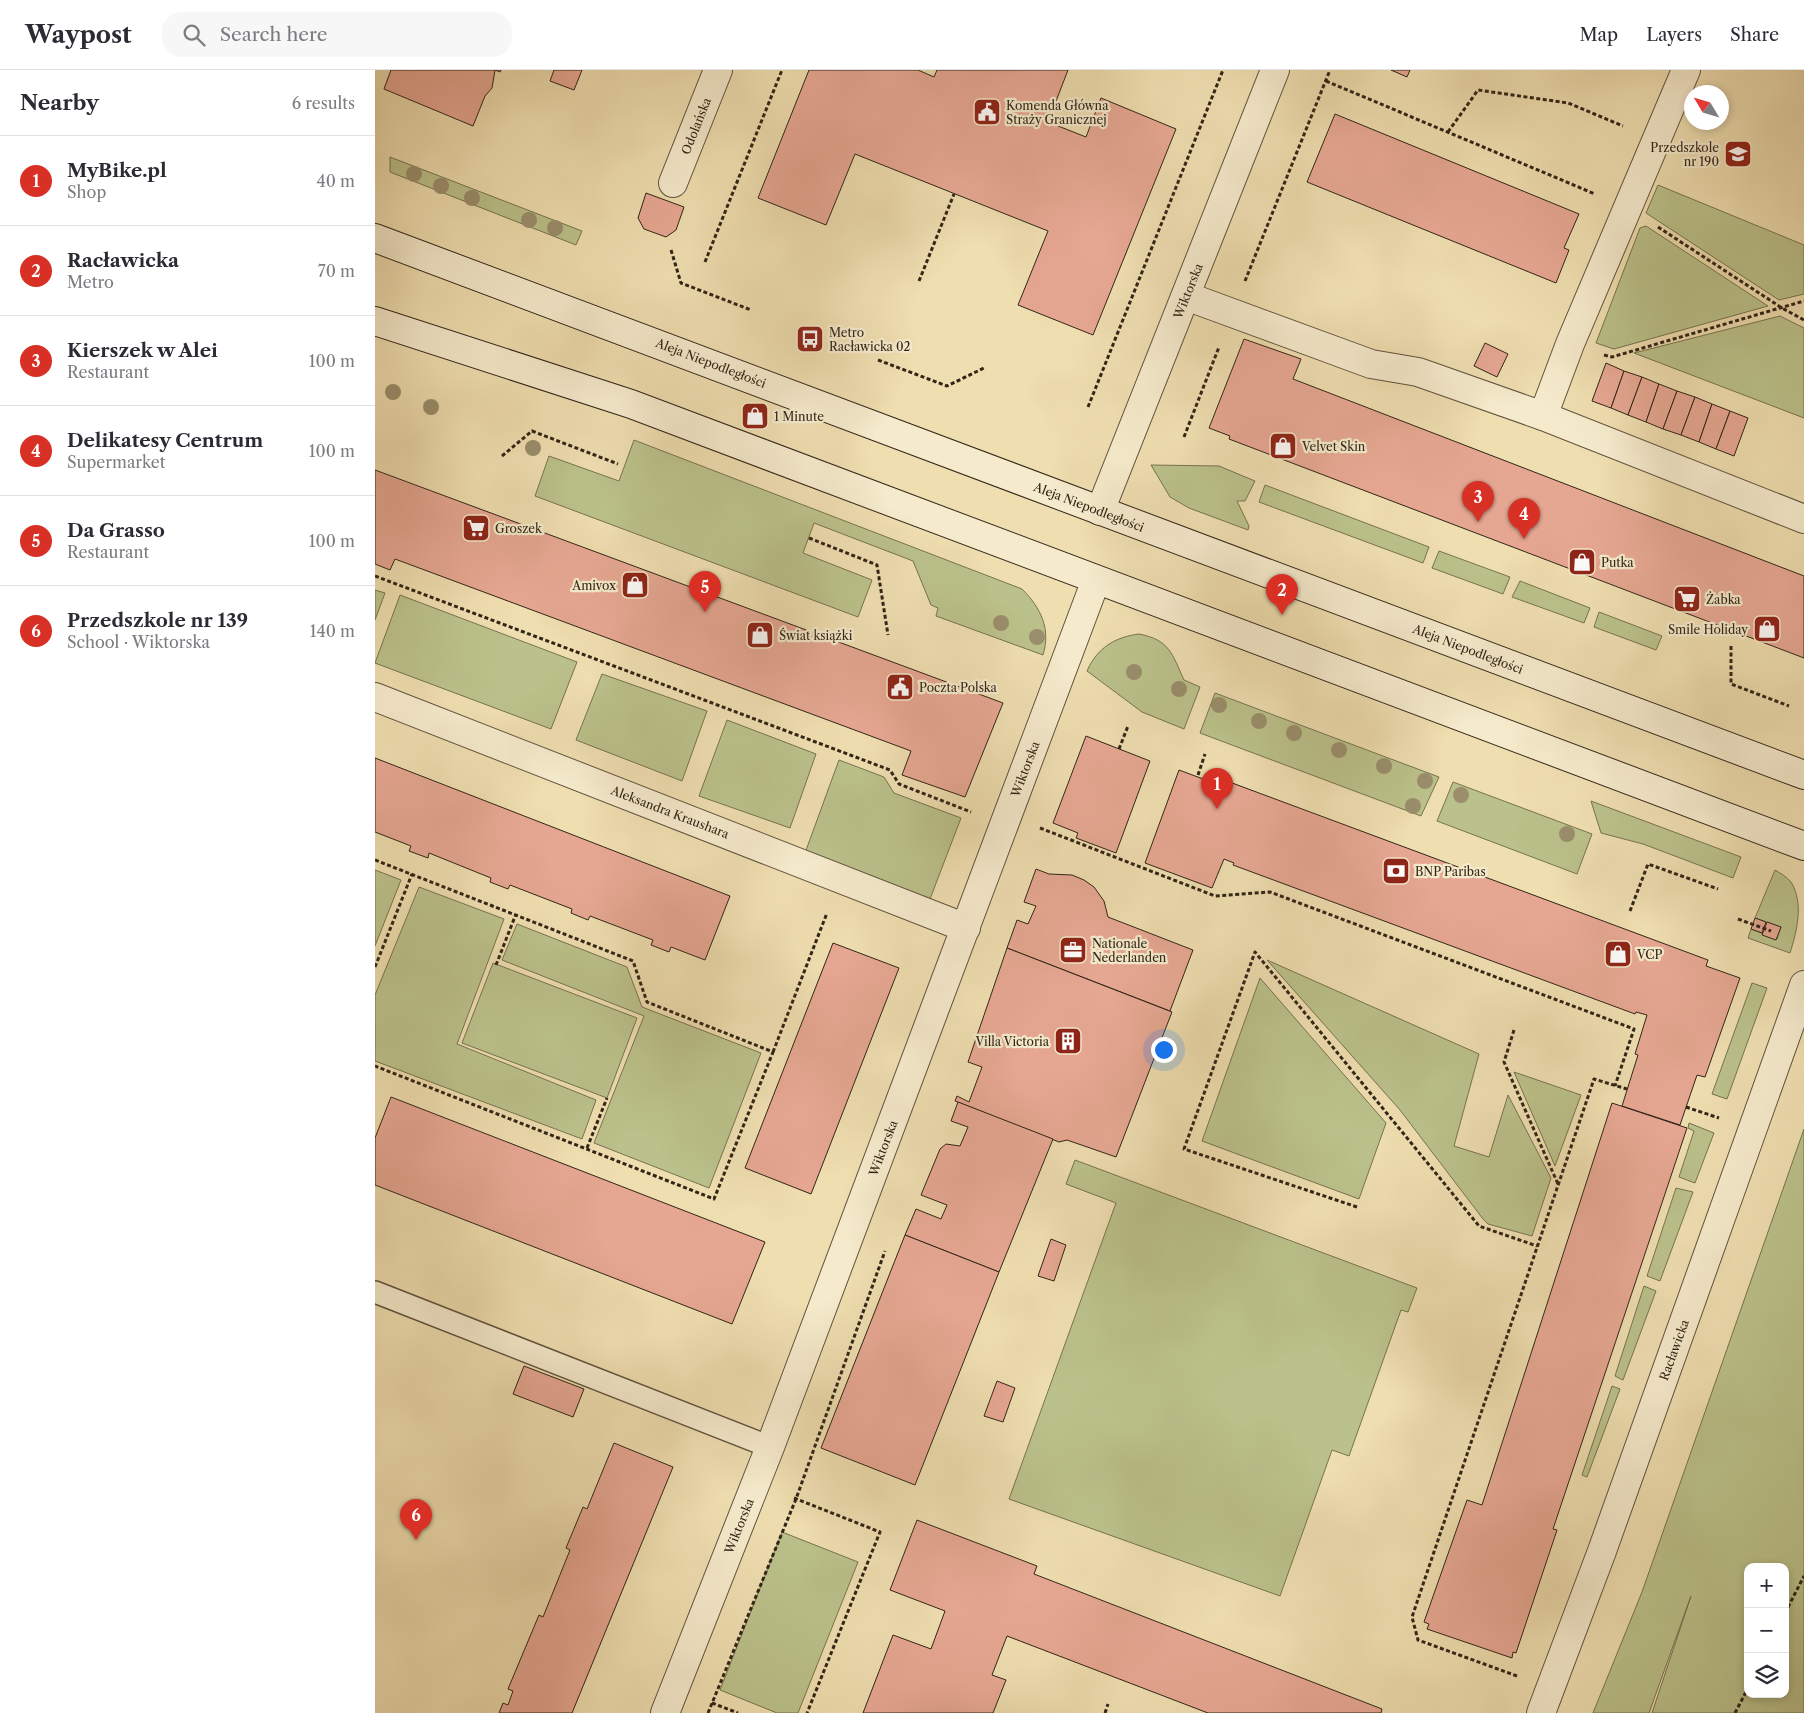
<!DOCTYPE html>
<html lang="en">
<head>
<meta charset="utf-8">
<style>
  body { margin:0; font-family:"Libre Caslon Text",serif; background:#f7f7f7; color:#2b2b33 }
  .controls { position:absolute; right:15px; bottom:15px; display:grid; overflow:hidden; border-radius:10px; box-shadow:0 2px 8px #0003 }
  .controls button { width:45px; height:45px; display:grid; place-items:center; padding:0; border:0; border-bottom:1px solid #e1e1e2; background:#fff; color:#2b2b33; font:25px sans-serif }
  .compass { position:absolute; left:1309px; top:15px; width:45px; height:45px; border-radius:50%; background:#fff; box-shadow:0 2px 8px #0003; rotate:308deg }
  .you { position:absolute; left:788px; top:979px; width:18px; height:18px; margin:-12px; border:4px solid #fff; border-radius:50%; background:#1a73e8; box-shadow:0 0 0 8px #1a73e833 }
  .badge { display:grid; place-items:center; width:32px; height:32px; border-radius:50%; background:#d93025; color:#fff; font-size:16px; font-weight:700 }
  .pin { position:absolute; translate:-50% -41px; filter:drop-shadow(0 1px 2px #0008) }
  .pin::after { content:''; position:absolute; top:26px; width:18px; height:15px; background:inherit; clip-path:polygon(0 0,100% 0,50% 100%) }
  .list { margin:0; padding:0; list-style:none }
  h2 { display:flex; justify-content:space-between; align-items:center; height:65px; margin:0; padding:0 20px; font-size:21px }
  h2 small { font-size:16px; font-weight:400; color:#7c7c81 }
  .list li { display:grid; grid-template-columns:32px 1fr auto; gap:15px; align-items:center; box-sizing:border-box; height:90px; padding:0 20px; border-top:1px solid #e1e1e2 }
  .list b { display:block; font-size:19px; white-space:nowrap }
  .list p { margin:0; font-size:16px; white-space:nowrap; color:#7c7c81 }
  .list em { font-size:16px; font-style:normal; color:#7c7c81 }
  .icon { flex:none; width:28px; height:28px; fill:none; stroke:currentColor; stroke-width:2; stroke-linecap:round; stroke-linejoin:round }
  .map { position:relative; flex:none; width:1429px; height:1643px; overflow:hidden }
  header { display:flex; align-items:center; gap:30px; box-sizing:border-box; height:70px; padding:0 25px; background:#fff; border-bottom:1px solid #e1e1e2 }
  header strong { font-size:24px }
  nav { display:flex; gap:28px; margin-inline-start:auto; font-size:18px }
  .search { width:350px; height:45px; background:#f7f7f7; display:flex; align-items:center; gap:12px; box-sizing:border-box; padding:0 18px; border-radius:20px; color:#7c7c81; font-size:19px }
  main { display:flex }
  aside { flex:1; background:#fff }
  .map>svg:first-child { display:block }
  .green { fill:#bbc18a; stroke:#767350; fill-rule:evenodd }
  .building { fill:#e6a792; stroke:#312517 }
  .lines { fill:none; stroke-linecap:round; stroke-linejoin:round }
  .lane-casing { stroke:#60533d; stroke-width:24 }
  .street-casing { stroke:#60533d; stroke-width:30 }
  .secondary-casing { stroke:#312517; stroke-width:30 }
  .path { stroke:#312517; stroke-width:3; stroke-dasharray:4 2.5; stroke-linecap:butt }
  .lane { stroke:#f5eacc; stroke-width:21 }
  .street { stroke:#f5eacc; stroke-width:28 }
  .secondary { stroke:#f5eacc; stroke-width:28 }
  .tree { fill:#9a8e6c }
  .labels { text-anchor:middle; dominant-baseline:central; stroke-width:4.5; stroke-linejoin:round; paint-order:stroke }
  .poi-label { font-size:12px; fill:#312517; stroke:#f5eacc; text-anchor:start }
  .street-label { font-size:12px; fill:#312517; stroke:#f5eacc }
</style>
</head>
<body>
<header>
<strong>Waypost</strong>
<div class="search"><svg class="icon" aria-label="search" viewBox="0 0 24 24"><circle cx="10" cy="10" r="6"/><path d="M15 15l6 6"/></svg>Search here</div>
<nav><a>Map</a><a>Layers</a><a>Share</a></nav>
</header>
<main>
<aside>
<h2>Nearby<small>6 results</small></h2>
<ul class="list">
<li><span class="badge">1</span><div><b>MyBike.pl</b><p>Shop</p></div><em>40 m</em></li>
<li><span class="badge">2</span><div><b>Racławicka</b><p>Metro</p></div><em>70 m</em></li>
<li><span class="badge">3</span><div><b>Kierszek w Alei</b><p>Restaurant</p></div><em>100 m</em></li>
<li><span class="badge">4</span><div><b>Delikatesy Centrum</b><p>Supermarket</p></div><em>100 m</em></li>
<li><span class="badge">5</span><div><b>Da Grasso</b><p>Restaurant</p></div><em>100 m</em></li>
<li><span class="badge">6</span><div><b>Przedszkole nr 139</b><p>School · Wiktorska</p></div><em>140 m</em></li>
</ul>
</aside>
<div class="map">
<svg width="1429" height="1643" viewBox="0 0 1429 1643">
  <rect width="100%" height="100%" fill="#efdeb0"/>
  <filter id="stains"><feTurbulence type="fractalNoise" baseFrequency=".004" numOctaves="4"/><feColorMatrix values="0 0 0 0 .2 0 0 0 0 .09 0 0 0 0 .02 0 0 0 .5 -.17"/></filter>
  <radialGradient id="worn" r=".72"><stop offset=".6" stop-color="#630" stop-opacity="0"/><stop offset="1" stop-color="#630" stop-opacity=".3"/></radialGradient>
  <g class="green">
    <path d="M15,87L207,161L201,175L15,102Z"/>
    <path d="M1283,115L1429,175V224L1404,230L1271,143Z"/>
    <path d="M1271,156L1393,236L1239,279L1221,273L1265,158Z"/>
    <path d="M1405,246L1429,258V348L1259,283Z"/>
    <path d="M259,370L647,519C666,538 676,559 668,585L561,546L563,538L556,535L538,491L439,453L428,483L497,510L483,547L160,426L174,386L244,411Z"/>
    <path d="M776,395L844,396L880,411L870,431H862L874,456L873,460L814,438L795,427Z"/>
    <path d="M890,415L1054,477L1048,493L884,432Z"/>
    <path d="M1064,481L1135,507L1128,524L1057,498Z"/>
    <path d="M1145,511L1215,538L1209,553L1137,527Z"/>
    <path d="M0,520L10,523L0,550Z"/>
    <path d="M25,525L202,592L176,659L0,593Z"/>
    <path d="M1224,542L1287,566L1281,580L1219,557Z"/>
    <path d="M764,564C795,570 797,584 809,610L825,617L809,659L767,642L712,601C722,578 740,567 764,564Z"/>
    <path d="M227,604L332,641L307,711L201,670Z"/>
    <path d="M840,623L1064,707L1046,746L825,663Z"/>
    <path d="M352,650L441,684L415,758L324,726Z"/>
    <path d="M464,690L509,707L519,723L586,748L555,829L430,783Z"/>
    <path d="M1078,712L1217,764L1202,804L1062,751Z"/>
    <path d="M1216,731L1366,787L1358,808L1268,774L1226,763Z"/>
    <path d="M0,800L26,810L0,876Z"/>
    <path d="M1400,800C1405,803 1412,807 1416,812C1429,833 1422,861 1415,883L1373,868L1376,859L1402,869L1406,857L1380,848Z"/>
    <path d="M44,817L129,849L82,974L221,1030L207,1069L0,991V925Z"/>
    <path d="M142,854L252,897L267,937L386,983L334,1118L219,1073L269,946L127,890Z"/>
    <path d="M892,890L1104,984L1079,1076L1114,1087L1133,1025L1176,1108L1157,1166L1113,1154L1108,1149L1025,1040Z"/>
    <path d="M118,893L262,948L232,1028L87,973Z"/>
    <path d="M885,908L1011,1053L984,1129L827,1071Z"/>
    <path d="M1377,913L1392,918L1352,1029L1337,1024Z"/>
    <path d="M1139,1002L1206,1025L1180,1096Z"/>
    <path d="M1314,1053L1339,1063L1320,1113L1304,1107L1319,1061L1313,1058Z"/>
    <path d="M1429,1059V1643H1277L1316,1526L1274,1643H1218L1267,1522ZM1373,1497H1410V1624H1373Z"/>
    <path d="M700,1090L1042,1218L1033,1242L1026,1240L974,1386L957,1380L905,1526L634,1429L741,1133L691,1114Z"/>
    <path d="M1301,1118L1318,1122L1285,1211L1272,1206Z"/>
    <path d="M1269,1216L1281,1221L1248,1310L1240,1306Z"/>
    <path d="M1237,1316L1245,1319L1212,1407L1207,1405Z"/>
    <path d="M407,1462L483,1492L423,1643H402L345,1620Z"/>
  </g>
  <g class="building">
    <path d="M16,0H126L125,2L120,0L117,18L110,26L98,56L9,19Z"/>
    <path d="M179,0H207L199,20L175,11Z"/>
    <path d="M434,0H543L559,7L562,0H693L673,52L711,67L726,28L801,59L718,265L643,235L673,161L480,84L451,155L383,128Z"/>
    <path d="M1016,0H1035L1032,7Z"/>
    <path d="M960,44L1204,144L1189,178L1194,180L1181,213L932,112Z"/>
    <path d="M271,123L309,137L301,160L291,167L269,159L263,148Z"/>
    <path d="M869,269L926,289L918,309L1429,506V588L854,369L855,366L834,358Z"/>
    <path d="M1110,273L1133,284L1122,307L1099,296Z"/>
    <path d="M1231,293L1249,301L1236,338L1217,331Z"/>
    <path d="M1249,301L1267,307L1253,345L1236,338Z"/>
    <path d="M1267,307L1284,314L1271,352L1253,345Z"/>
    <path d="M1284,314L1302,321L1288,359L1271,352Z"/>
    <path d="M1302,321L1320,327L1306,365L1288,359Z"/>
    <path d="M1320,327L1337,334L1324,372L1306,365Z"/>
    <path d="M1337,334L1355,341L1341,379L1324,372Z"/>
    <path d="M1355,341L1373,348L1359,386L1341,379Z"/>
    <path d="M0,400L628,633L590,727L527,705L536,681L20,489L15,500L0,494Z"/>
    <path d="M711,666L775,691L741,783L701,768L703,763L678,753Z"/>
    <path d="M0,688L355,826L330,890L296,877L294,882L276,875L278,870L215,846L213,850L196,843L197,839L135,815L133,819L115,812L116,808L54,783L53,788L34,781L36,776L0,762Z"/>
    <path d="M804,700L839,713L841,707L1333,890L1331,896L1365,908L1330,1007L1322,1005L1305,1055L1247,1036L1263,985L1260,984L1272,945L1261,942L1260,944L858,795L859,793L849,789L837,818L770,793Z"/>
    <path d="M661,799L674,804L697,805L709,810L719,817L729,831L733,847L818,880L795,941L632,878L642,850L653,854L661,836L649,832Z"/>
    <path d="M1380,848L1391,852L1387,863L1376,859Z"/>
    <path d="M1392,852L1406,857L1401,870L1387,865Z"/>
    <path d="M458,873L524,898L436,1124L370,1098Z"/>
    <path d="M632,878L797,942L741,1087L692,1070L684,1072L580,1031L582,1026L594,1032L607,997L593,992Z"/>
    <path d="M16,1027L390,1172L357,1254L0,1115V1068Z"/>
    <path d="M583,1032L678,1069L624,1202L530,1165L541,1139L566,1149L572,1135L546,1125L565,1079L571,1074L585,1076L593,1057L576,1051Z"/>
    <path d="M1237,1033L1312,1058L1178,1459L1182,1460L1141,1583L1138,1582L1137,1588L1052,1559L1054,1554L1049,1552L1092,1430L1107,1435Z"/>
    <path d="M530,1165L624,1202L540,1415L446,1378Z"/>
    <path d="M676,1169L691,1175L679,1211L663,1206Z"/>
    <path d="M149,1296L209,1319L198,1347L138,1324Z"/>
    <path d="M622,1311L640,1318L628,1352L609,1346Z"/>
    <path d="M239,1373L298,1397L197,1643H124L128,1633L133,1635L138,1621L133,1619L164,1545L168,1547L195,1480L191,1478L208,1437L212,1439Z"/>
    <path d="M542,1450L662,1496L659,1504L1007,1639L1006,1643H833L632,1566L617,1605L631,1610L618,1643H488L518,1565L556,1579L570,1541L515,1520Z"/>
  </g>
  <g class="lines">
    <g class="lane-casing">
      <path id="lane" d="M0,1222L395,1377"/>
    </g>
    <g class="street-casing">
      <g id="street">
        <path d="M298,113L343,0"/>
        <path d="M811,226L996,294L1043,302L1168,346L1429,449"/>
        <path d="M1168,346L1195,274L1311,0"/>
        <path d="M725,441L900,0"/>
        <path d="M0,627L591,858"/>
        <path d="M290,1643L395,1377L721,510"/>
        <path d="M1166,1643L1227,1481L1429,915"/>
      </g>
    </g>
    <g class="secondary-casing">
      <g id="secondary">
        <path d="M0,168L1429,705"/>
        <path d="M0,251L256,334L1429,776"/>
      </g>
    </g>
    <g class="path">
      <path d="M951,11L1220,124"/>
      <path d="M1073,62L1103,20L1193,33L1248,56"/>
      <path d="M1283,157L1407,238L1429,250"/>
      <path d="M296,180L306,213L376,240"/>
      <path d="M330,192L407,0"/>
      <path d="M544,211L579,124"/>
      <path d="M870,211L955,0"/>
      <path d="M1229,285L1237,287L1429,231"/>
      <path d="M503,290L572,316L609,298"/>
      <path d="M713,337L848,0"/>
      <path d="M809,367L844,277"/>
      <path d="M127,386L157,361L243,394"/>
      <path d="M434,468L502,495L513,565"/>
      <path d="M0,506L515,700L524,714L596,742"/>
      <path d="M1356,576V614L1414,636"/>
      <path d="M744,679L753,656"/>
      <path d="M823,705L830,684"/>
      <path d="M665,758L840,826L895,822L1259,959L1240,1016"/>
      <path d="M0,790L258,891L272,932L398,982L339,1129L0,996"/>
      <path d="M1255,841L1273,794L1343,819"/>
      <path d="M1363,849L1396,861"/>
      <path d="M121,895L141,844"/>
      <path d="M0,897L37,804"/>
      <path d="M1139,960L1129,992L1183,1114"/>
      <path d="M398,982L452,843"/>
      <path d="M1311,1037L1344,1048"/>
      <path d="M212,1078L232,1028"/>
      <path d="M982,1137L809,1079L880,882L1104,1156L1162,1176"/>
      <path d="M419,1428L505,1462L432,1643"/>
      <path d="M1410,1543L1429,1506"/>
      <path d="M1142,1606L1043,1570L1037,1547L1219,1009L1252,1019"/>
      <path d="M337,1633L363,1643"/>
      <path d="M333,1643L421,1429L510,1181"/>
      <path d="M730,1643L733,1634"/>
      <path d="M1360,1643L1373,1618"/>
    </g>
    <use href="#lane" class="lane"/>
    <use href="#street" class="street"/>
    <use href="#secondary" class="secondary"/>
  </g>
  <g class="tree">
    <circle cx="39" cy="104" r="8"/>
    <circle cx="66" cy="116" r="8"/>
    <circle cx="97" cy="128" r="8"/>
    <circle cx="154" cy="150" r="8"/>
    <circle cx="180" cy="158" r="8"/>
    <circle cx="18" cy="322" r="8"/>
    <circle cx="56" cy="337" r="8"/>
    <circle cx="158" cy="378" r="8"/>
    <circle cx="626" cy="553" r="8"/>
    <circle cx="662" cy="567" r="8"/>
    <circle cx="759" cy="602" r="8"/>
    <circle cx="804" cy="619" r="8"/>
    <circle cx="844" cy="635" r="8"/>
    <circle cx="884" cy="651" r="8"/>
    <circle cx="919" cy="663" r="8"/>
    <circle cx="964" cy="680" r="8"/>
    <circle cx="1009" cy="696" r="8"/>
    <circle cx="1050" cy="711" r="8"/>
    <circle cx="1086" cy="725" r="8"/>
    <circle cx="1038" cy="736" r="8"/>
    <circle cx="1192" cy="764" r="8"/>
  </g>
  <defs>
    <g id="civic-square" transform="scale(1.4375)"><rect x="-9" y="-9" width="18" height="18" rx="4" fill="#8f2418" stroke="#f5eacc"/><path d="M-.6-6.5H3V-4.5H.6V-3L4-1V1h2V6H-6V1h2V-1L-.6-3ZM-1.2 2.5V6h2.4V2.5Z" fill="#fff"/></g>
    <g id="school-square" transform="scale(1.4375)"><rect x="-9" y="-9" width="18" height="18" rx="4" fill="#8f2418" stroke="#f5eacc"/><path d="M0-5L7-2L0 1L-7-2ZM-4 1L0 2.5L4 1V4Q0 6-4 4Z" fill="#fff"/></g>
    <g id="bus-square" transform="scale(1.4375)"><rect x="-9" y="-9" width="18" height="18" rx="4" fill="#8f2418" stroke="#f5eacc"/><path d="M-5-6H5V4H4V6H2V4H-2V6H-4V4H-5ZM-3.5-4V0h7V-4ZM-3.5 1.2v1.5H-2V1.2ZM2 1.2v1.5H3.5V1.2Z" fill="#fff"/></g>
    <g id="shop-square" transform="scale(1.4375)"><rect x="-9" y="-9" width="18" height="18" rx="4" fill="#8f2418" stroke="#f5eacc"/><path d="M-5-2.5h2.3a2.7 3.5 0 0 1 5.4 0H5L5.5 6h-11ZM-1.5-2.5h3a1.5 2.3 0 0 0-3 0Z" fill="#fff"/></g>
    <g id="supermarket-square" transform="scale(1.4375)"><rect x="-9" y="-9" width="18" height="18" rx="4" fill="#8f2418" stroke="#f5eacc"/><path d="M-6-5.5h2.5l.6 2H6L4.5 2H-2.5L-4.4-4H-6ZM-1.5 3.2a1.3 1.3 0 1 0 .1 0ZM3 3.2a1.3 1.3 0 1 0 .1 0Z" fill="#fff"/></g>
    <g id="bank-square" transform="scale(1.4375)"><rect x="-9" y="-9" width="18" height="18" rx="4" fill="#8f2418" stroke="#f5eacc"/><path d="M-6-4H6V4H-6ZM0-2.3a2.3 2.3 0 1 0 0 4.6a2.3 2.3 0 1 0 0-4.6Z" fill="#fff"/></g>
    <g id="office-square" transform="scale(1.4375)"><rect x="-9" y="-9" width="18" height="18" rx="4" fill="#8f2418" stroke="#f5eacc"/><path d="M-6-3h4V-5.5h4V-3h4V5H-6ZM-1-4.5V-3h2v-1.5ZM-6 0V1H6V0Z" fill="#fff"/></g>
    <g id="building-square" transform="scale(1.4375)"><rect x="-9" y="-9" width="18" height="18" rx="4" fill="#8f2418" stroke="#f5eacc"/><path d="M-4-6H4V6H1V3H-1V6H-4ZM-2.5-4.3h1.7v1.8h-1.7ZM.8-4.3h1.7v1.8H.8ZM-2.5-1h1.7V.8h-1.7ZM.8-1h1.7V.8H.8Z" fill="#fff"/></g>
  </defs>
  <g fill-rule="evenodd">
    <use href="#civic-square" x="612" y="42"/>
    <use href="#school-square" x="1363" y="84"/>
    <use href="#bus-square" x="435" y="269"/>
    <use href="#shop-square" x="380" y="346"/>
    <use href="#shop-square" x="908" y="376"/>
    <use href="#supermarket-square" x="101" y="458"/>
    <use href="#shop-square" x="1207" y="492"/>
    <use href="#shop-square" x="260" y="515"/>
    <use href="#supermarket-square" x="1312" y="529"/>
    <use href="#shop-square" x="1392" y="559"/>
    <use href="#shop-square" x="385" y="565"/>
    <use href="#civic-square" x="525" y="617"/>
    <use href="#bank-square" x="1021" y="801"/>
    <use href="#office-square" x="698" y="880"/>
    <use href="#shop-square" x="1243" y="884"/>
    <use href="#building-square" x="693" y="971"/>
  </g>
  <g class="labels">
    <g class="poi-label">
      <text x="631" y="35">Komenda Główna<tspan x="631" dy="14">Straży Granicznej</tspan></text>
      <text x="1344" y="77" text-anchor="end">Przedszkole<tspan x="1344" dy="14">nr 190</tspan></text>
      <text x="454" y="262">Metro<tspan x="454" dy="14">Racławicka 02</tspan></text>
      <text x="399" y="346">1 Minute</text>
      <text x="927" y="376">Velvet Skin</text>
      <text x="120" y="458">Groszek</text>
      <text x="1226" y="492">Putka</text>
      <text x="241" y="515" text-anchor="end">Amivox</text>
      <text x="1331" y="529">Żabka</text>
      <text x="1373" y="559" text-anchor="end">Smile Holiday</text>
      <text x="404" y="565">Świat książki</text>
      <text x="544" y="617">Poczta Polska</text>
      <text x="1040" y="801">BNP Paribas</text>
      <text x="717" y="873">Nationale<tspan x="717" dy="14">Nederlanden</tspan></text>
      <text x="1262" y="884">VCP</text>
      <text x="674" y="971" text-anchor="end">Villa Victoria</text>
    </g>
    <g class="street-label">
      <text transform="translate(321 56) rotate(-68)">Odolańska</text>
      <text transform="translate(813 221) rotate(-68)">Wiktorska</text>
      <text transform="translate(336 293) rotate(21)">Aleja Niepodległości</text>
      <text transform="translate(714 437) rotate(21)">Aleja Niepodległości</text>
      <text transform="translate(1093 579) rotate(21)">Aleja Niepodległości</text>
      <text transform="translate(650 699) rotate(-69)">Wiktorska</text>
      <text transform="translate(295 742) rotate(21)">Aleksandra Kraushara</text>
      <text transform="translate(508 1078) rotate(-69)">Wiktorska</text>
      <text transform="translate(1299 1280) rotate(-70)">Racławicka</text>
      <text transform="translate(364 1456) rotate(-68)">Wiktorska</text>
    </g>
  </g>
  <rect width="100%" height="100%" filter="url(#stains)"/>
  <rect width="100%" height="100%" fill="url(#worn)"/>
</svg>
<div class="controls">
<button>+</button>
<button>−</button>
<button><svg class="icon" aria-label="layers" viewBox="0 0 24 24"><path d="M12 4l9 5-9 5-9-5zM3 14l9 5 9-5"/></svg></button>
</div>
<svg class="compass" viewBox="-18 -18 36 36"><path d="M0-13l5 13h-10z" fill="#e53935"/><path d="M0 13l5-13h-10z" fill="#7c7c81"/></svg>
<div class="you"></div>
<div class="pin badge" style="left:842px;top:739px">1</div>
<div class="pin badge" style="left:907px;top:545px">2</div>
<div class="pin badge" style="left:1103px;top:452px">3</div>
<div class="pin badge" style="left:1149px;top:469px">4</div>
<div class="pin badge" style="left:330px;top:542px">5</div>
<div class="pin badge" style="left:41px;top:1470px">6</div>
</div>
</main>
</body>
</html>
